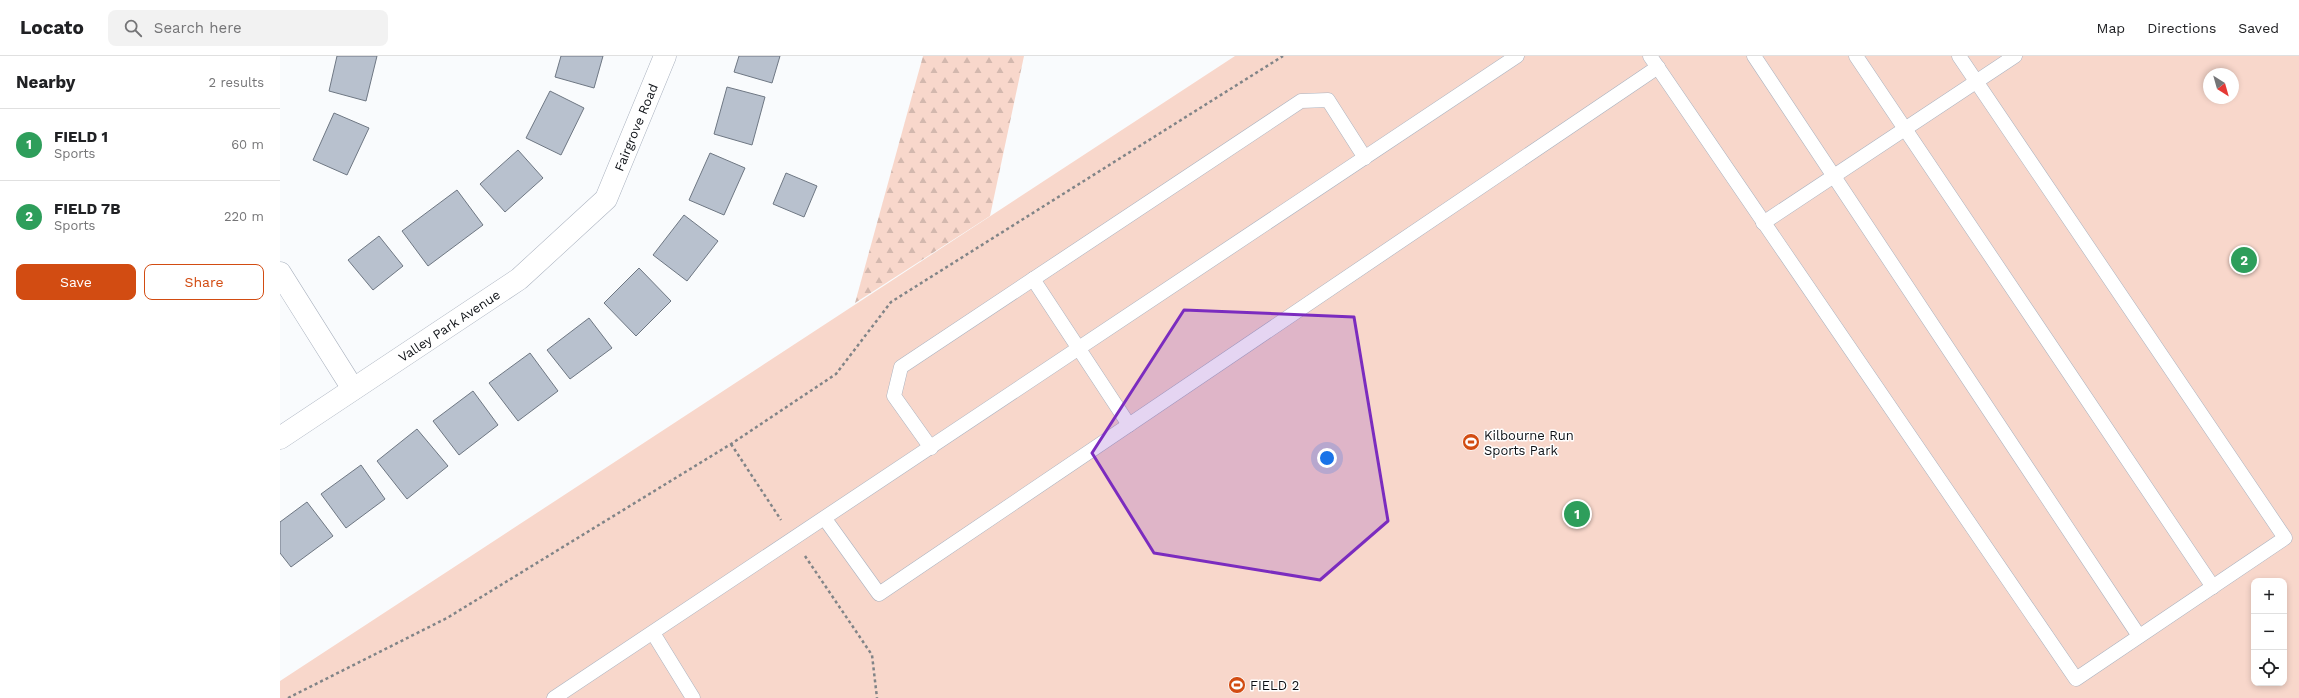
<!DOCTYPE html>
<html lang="en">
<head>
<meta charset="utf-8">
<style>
  body { margin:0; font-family:"Work Sans",sans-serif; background:#f2f2f2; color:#202124 }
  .controls { position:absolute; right:12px; bottom:12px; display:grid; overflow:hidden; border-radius:8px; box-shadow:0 2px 6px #0003 }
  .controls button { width:36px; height:36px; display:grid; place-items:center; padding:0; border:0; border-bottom:1px solid #e0e0e0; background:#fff; color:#202124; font:20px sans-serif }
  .compass { position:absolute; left:1923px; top:12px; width:36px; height:36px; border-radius:50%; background:#fff; box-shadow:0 2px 6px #0003; rotate:143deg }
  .you { position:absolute; left:1047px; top:402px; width:14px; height:14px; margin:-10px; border:3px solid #fff; border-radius:50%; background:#1a73e8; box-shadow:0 0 0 6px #1a73e833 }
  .badge { display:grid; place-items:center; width:26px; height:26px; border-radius:50%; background:#d24c12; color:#fff; font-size:13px; font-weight:700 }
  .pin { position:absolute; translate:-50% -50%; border:2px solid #fff; box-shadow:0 1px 4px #0006 }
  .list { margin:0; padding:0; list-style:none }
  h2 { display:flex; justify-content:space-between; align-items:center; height:52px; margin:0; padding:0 16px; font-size:17px }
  h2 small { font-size:13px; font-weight:400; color:#757577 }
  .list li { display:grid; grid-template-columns:26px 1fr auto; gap:12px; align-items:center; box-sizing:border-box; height:72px; padding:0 16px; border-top:1px solid #e0e0e0 }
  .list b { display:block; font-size:15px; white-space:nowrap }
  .list p { margin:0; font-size:13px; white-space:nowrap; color:#757577 }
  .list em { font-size:13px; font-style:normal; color:#757577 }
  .actions { display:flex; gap:8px; padding:12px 16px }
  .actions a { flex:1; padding:9px 0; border:1px solid #d24c12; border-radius:8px; text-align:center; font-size:14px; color:#d24c12 }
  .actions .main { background:#d24c12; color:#fff }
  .icon { flex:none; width:22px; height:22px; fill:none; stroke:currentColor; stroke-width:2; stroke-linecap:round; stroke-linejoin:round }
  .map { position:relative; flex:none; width:2019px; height:642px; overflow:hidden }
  header { display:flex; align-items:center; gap:24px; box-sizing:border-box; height:56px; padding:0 20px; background:#fff; border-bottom:1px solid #e0e0e0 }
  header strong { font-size:19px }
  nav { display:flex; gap:22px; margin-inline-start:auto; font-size:14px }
  .search { width:280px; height:36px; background:#f2f2f2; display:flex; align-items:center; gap:10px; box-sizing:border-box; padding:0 14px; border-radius:8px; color:#757577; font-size:15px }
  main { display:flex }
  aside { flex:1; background:#fff }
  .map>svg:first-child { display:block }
  .forest { fill:url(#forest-firs) }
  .pitch { fill:#f8d7cb; fill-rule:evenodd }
  .building { fill:#b8c1ce; stroke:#6e7783 }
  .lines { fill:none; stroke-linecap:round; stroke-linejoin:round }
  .service-casing { stroke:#aab2bf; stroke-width:15 }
  .minor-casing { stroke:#aab2bf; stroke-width:23 }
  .path { stroke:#818487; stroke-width:2.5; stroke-dasharray:3 3; stroke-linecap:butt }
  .service { stroke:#fff; stroke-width:14 }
  .minor { stroke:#fff; stroke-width:22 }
  .marked { fill:#7b2cbf; fill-opacity:0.2; stroke:#7b2cbf; stroke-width:3; stroke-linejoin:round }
  .labels { text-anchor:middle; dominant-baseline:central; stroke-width:3; stroke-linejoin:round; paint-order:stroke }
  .street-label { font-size:13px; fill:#0e1116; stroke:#fff }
  .poi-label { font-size:13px; fill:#0e1116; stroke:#fff; text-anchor:start }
</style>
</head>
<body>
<header>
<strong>Locato</strong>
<div class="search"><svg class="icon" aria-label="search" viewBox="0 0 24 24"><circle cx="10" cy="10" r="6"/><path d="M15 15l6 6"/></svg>Search here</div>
<nav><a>Map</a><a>Directions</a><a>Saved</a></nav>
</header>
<main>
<aside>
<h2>Nearby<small>2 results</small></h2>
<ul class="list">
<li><span class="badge" style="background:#2e9e5b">1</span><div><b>FIELD 1</b><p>Sports</p></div><em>60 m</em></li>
<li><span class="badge" style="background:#2e9e5b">2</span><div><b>FIELD 7B</b><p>Sports</p></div><em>220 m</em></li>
</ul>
<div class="actions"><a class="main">Save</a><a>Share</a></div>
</aside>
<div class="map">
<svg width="2019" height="642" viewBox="0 0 2019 642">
  <defs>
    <pattern id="forest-firs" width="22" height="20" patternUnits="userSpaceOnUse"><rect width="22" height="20" fill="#f8d7cb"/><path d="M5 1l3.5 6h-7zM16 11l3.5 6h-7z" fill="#d3b8ae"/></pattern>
  </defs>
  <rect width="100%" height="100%" fill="#f9fbfd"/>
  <path class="forest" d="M643,0H744L710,160L575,247Z"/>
  <path class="pitch" d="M955,0H2019V642H0V625ZM1929,18H1953V42H1929ZM1974,525H2004V627H1974Z"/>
  <g class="building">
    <path d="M57,0H97L86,45L49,35Z"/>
    <path d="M281,0H323L314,32L275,21Z"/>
    <path d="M459,0H500L492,27L454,16Z"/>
    <path d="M447,31L485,41L472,89L434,78Z"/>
    <path d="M270,35L304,52L281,99L246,82Z"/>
    <path d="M54,57L89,72L67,119L33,104Z"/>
    <path d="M238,94L263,122L225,156L200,128Z"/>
    <path d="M430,97L465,112L444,159L409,144Z"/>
    <path d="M506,117L537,130L524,161L493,148Z"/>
    <path d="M177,134L203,169L148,210L122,175Z"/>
    <path d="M404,159L438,185L407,225L373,199Z"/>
    <path d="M99,180L123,210L93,234L68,204Z"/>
    <path d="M359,212L391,245L356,280L324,247Z"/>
    <path d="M309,262L332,292L290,323L267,294Z"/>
    <path d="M250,297L278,335L238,365L209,327Z"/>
    <path d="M193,335L218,369L179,399L153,365Z"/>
    <path d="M137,373L168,410L127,443L97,405Z"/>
    <path d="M81,409L105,443L66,472L41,438Z"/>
    <path d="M27,446L53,480L11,511L0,497V466Z"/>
  </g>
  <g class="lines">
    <g class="service-casing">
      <g id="service">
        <path d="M1370,0L1796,623L2005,482L1679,0"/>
        <path d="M1474,0L1859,580"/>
        <path d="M1576,0L1933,531"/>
        <path d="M1483,167L1735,0"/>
        <path d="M753,223L849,369"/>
        <path d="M651,392L614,340L621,311L1021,45L1048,44L1085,102"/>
        <path d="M545,463L599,538L1378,11"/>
        <path d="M373,577L413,642"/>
        <path d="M274,642L1237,0"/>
      </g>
    </g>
    <g class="minor-casing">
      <g id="minor">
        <path d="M0,217L73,333"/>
        <path id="s1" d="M0,382L239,223L326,143L385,0"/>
      </g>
    </g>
    <g class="path">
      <path d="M451,388L501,464"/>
      <path d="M525,500L592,599L597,642"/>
      <path d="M8,642L167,562L451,388L556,318L611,246L1003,0"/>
    </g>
    <use href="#service" class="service"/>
    <use href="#minor" class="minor"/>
  </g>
  <path class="marked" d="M904,254L1074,261L1108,465L1040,524L874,497L812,397Z"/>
  <defs>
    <g id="stadium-disc" transform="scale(0.9)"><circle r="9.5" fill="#d24c12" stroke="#fff"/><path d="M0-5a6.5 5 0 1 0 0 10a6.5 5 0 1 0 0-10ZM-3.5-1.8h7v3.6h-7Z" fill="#fff"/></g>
  </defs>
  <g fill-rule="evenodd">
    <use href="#stadium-disc" x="1191" y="386"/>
    <use href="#stadium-disc" x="957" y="629"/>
  </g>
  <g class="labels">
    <g class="street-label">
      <text stroke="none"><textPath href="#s1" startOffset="483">Fairgrove Road</textPath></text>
      <text stroke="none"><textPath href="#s1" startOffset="203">Valley Park Avenue</textPath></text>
    </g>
    <g class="poi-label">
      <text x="1204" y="379">Kilbourne Run<tspan x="1204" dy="15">Sports Park</tspan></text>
      <text x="970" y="629">FIELD 2</text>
    </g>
  </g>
</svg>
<div class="controls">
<button>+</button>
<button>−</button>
<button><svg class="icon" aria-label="locate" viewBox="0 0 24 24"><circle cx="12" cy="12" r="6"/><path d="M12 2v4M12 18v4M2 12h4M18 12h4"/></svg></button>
</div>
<svg class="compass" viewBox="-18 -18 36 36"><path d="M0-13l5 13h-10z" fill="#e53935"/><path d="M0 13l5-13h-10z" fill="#757577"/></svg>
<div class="you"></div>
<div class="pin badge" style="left:1297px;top:458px;background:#2e9e5b">1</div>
<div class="pin badge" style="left:1964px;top:204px;background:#2e9e5b">2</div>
</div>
</main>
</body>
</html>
